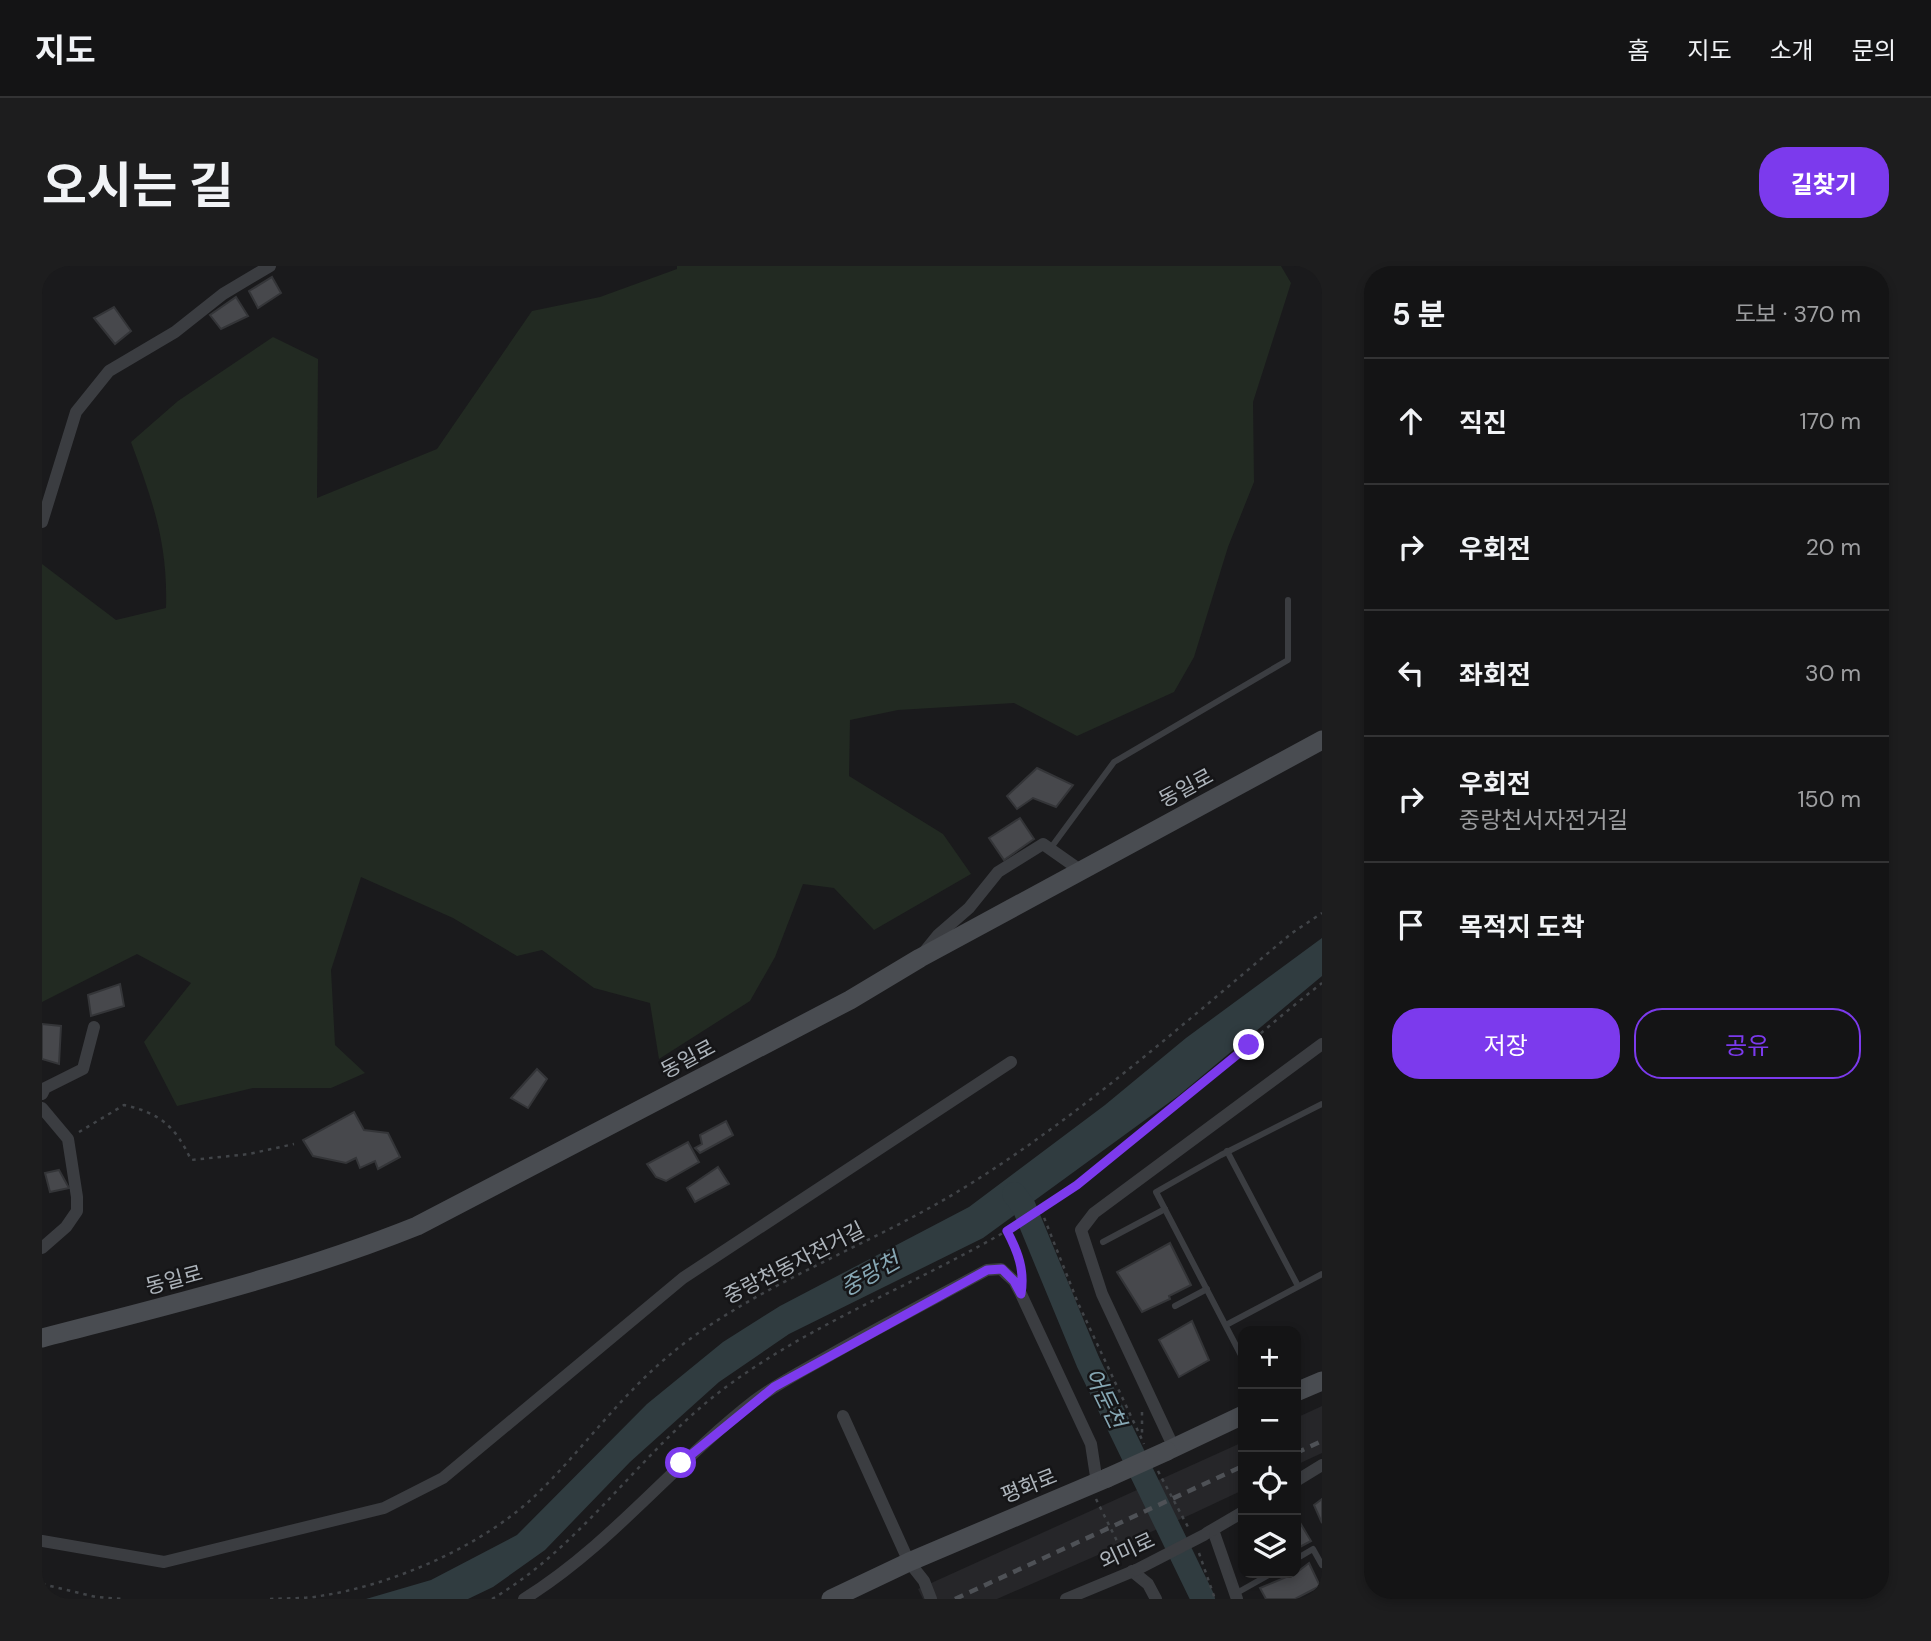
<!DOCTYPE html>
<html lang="ko">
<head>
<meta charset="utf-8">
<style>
  body { margin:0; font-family:"DM Sans","Noto Sans KR",sans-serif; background:#1d1d1e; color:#f1f3f6 }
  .controls { position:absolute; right:21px; bottom:21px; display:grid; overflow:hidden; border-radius:14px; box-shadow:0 4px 10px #0003 }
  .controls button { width:63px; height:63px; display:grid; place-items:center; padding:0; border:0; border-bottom:2px solid #333334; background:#141415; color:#f1f3f6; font:35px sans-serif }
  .stop { position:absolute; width:21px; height:21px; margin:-16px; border:5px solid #7c3aed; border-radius:50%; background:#fff }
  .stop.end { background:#7c3aed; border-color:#fff; box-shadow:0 2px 7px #0008 }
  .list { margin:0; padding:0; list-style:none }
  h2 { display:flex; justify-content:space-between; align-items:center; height:91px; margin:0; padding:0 28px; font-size:30px }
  h2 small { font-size:23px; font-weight:400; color:#9d9ea0 }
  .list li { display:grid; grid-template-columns:46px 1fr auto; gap:21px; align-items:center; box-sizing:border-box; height:126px; padding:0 28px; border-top:2px solid #333334 }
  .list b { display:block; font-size:26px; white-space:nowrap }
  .list p { margin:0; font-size:23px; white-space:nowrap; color:#9d9ea0 }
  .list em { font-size:23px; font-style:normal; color:#9d9ea0 }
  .actions { display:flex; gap:14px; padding:21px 28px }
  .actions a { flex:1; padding:16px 0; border:2px solid #7c3aed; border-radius:28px; text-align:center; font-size:24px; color:#7c3aed }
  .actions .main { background:#7c3aed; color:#fff }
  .icon { flex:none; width:38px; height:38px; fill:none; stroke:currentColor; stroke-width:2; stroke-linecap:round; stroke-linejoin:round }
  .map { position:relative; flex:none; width:1280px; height:1333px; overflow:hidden; border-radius:28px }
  header { display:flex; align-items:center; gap:42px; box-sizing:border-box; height:98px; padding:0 35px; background:#141415; border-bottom:2px solid #333334 }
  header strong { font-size:33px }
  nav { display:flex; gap:38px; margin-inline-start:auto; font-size:24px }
  .intro { display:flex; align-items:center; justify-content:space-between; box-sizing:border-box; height:168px; padding:0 42px }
  h1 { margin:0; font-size:49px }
  .button { padding:18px 32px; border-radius:28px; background:#7c3aed; color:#fff; font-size:24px; font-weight:700 }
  main { display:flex; gap:42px; padding:0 42px }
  aside { flex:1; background:#141415; border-radius:28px; box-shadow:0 4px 10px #0003 }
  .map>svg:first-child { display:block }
  .built { fill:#262629 }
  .green { fill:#222a22 }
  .water { fill:#303c40 }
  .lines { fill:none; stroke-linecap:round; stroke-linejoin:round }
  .river { stroke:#303c40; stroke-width:24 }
  .building { fill:#47484c; stroke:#343538; stroke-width:2 }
  .path { stroke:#414448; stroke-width:2.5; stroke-dasharray:3.5 5; stroke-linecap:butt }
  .lane { stroke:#3b3d41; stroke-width:6 }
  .street { stroke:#3b3d41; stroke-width:12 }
  .secondary { stroke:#494c51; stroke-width:19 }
  .rail { stroke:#4e5156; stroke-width:4.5; stroke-dasharray:9 7; stroke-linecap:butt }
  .street-bridge { stroke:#3b3d41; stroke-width:12 }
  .secondary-bridge { stroke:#494c51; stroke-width:19 }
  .route { stroke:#7c3aed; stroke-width:9 }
  .labels { text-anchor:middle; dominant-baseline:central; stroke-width:5; stroke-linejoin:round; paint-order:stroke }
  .street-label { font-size:21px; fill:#adb4bb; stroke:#151517 }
  .water-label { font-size:23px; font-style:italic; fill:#86a7b4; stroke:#151517 }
</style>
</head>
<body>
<header>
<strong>지도</strong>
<nav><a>홈</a><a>지도</a><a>소개</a><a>문의</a></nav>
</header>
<div class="intro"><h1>오시는 길</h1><a class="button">길찾기</a></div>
<main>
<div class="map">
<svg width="1280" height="1333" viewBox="0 0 1280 1333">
  <rect width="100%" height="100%" fill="#1a1a1c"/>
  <g class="built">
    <path d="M1280,1140V1187L1254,1199V1152Z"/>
    <path d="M1201,1176V1224L1150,1248L955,1333H881L876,1323Z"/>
  </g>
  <path class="green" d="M635,0H1239L1249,17L1211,136L1212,216L1186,281L1152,391L1132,426L1035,470L972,437L856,444L808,454L807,510L901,568L929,608L832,664L792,622L761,618L733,691L708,735L617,793L608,737L552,722L500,684L475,690L411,652L319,611L289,704L293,779L323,807L289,822H211L135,840L102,776L149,717L95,688L0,736V298L74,354L124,342C126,277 111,236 89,176L136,135L231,71L276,93L275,232L395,183L490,45L558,31L635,3Z"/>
  <path class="water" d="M1280,672V710L1136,830L941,972L747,1068L677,1116L588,1196L503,1284L451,1321L426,1333H324L389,1314L475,1269L605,1138L681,1076L738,1040L927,941L1063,839L1144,772Z"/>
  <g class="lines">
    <path class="river" d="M972,928L982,941L1046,1096L1161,1333"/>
  </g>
  <g class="building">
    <path d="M230,11L239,27L216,42L207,25Z"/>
    <path d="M194,31L206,50L179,63L168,49Z"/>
    <path d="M72,41L89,65L73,78L52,52Z"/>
    <path d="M995,502L1031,519L1014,541L991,532L975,543L965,530Z"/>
    <path d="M978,552L992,573L962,594L947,572Z"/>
    <path d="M78,718L82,740L49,750L46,729Z"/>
    <path d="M0,758L19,760L17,798L0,793Z"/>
    <path d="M495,803L505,813L486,842L469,832Z"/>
    <path d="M312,846L322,864L346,867L358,891L336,903L333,895L318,902L314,892L304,897L271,890L261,874Z"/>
    <path d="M684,855L691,869L658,887L653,882L660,878L658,869Z"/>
    <path d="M646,876L657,896L624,915L614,911L605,898Z"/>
    <path d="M676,901L687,918L653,936L645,922Z"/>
    <path d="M17,904L27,922L8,926L3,907Z"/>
    <path d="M1128,977L1149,1019L1127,1030L1128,1033L1100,1046L1075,1006Z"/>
    <path d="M1150,1055L1167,1094L1137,1111L1117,1074Z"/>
    <path d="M1280,1233V1257L1272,1239Z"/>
    <path d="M1254,1250L1269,1275L1254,1283Z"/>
    <path d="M1267,1297L1278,1320L1253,1333H1224L1218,1322L1254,1307Z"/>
  </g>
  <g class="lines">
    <g class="path">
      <path d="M37,866L82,839C118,847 134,861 149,894L207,888L252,878"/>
      <path d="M999,944L1036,1037L1102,1178"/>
      <path d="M965,965L975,983L980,1004"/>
      <path d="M1100,1146V1171"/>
      <path d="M1116,1205L1146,1261"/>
      <path d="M1054,1233L1084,1293"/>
      <path d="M1157,1287L1173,1333"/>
      <path d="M0,1318L54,1331L81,1333"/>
      <path d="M228,1333C244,1332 262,1333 278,1330C351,1319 441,1280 495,1228C549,1175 585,1119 648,1073C732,1012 832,977 920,923C1039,850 1143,756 1250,667L1280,647"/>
      <path d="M450,1333C542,1279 599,1184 684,1121C780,1050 896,1010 997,945C1099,880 1185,791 1280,717"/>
    </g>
    <g class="lane">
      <path d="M1008,583L1072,496L1246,394V334"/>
      <path d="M1185,885L1256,1020"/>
      <path d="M1061,976L1123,943"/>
      <path d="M1133,1040L1165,1023"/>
      <path d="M1184,1059L1280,1008"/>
      <path d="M1201,1093L1114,926L1179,889L1280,838"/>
      <path d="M1254,1293L1271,1283L1280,1299"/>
      <path d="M1193,1328L1230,1307"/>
    </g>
    <g class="street">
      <path d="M0,256L34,146L67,105L133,66L181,28L228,0"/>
      <path d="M883,685L896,669L927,642L956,606L1001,578L1038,604"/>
      <path d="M0,828L3,822L41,803L52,761"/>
      <path d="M0,842L26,873L35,931V945L24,961L0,982"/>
      <path d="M801,1150L867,1296L882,1315L889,1333"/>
      <path d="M1132,1182L1060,1028L1039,964L1052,947L1280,778"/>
      <path d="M1254,1215L1280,1199"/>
      <path d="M1171,1264L1195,1333"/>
      <path d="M1165,1267L1201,1246"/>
      <path d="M0,1275L122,1296L342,1242L401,1212L641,1012L969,796"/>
      <path d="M1090,1305L1106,1318L1114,1333"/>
      <path d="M482,1333C569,1279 632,1197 712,1135C736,1117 764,1103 790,1088C841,1059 893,1032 945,1004L959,1003L972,1015L979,1028L1049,1178L1055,1217"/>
      <path d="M1024,1333L1094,1304"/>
    </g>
    <g class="secondary">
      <path d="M0,1072C127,1039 253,1009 375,960L808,734L878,692L1280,474"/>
      <path d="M1254,1126L1280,1115"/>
      <path d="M1125,1185L1201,1149"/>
      <path d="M789,1333L867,1296L1065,1212"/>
    </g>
    <g class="rail">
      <path d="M1254,1187L1280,1175"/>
      <path d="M913,1333L1201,1200"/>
    </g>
    <path class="street-bridge" d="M1094,1304L1162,1269"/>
    <path class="secondary-bridge" d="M1065,1212L1125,1185"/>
  </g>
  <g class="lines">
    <path class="route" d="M639,1197L732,1121L945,1004L960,1003L972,1015L979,1028C983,1004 976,986 965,965L1035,919L1207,779"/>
  </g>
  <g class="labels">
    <g class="street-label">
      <text transform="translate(1144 522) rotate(-28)">동일로</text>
      <text transform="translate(646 793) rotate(-28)">동일로</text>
      <text transform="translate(752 997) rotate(-27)">중랑천동자전거길</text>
      <text transform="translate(132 1014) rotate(-15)">동일로</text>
      <text transform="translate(987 1220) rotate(-22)">평화로</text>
      <text transform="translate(1085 1285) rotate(-25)">외미로</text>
    </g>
    <g class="water-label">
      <text transform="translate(828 1008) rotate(-30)">중랑천</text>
      <text transform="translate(1063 1132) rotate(64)">어둔천</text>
    </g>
  </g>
</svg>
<div class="controls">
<button>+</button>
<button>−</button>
<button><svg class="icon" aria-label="locate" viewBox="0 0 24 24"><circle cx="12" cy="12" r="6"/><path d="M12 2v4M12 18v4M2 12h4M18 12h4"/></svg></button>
<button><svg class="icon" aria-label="layers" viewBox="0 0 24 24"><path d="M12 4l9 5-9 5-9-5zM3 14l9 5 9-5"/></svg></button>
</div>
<div class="stop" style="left:639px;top:1197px"></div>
<div class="stop end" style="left:1207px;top:779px"></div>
</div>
<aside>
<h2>5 분<small>도보 · 370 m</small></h2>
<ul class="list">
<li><svg class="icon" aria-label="ahead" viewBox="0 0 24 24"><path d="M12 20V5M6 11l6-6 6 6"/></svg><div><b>직진</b></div><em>170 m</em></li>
<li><svg class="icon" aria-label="right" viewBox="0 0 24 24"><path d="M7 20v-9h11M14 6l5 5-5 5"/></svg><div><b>우회전</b></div><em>20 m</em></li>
<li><svg class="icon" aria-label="left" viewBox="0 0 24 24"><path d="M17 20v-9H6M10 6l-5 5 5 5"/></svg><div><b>좌회전</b></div><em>30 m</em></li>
<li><svg class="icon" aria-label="right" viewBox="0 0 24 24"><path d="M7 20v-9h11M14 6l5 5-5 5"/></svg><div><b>우회전</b><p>중랑천서자전거길</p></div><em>150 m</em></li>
<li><svg class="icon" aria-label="arrive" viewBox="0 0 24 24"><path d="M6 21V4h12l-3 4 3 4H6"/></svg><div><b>목적지 도착</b></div></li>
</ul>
<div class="actions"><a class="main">저장</a><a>공유</a></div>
</aside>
</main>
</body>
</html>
